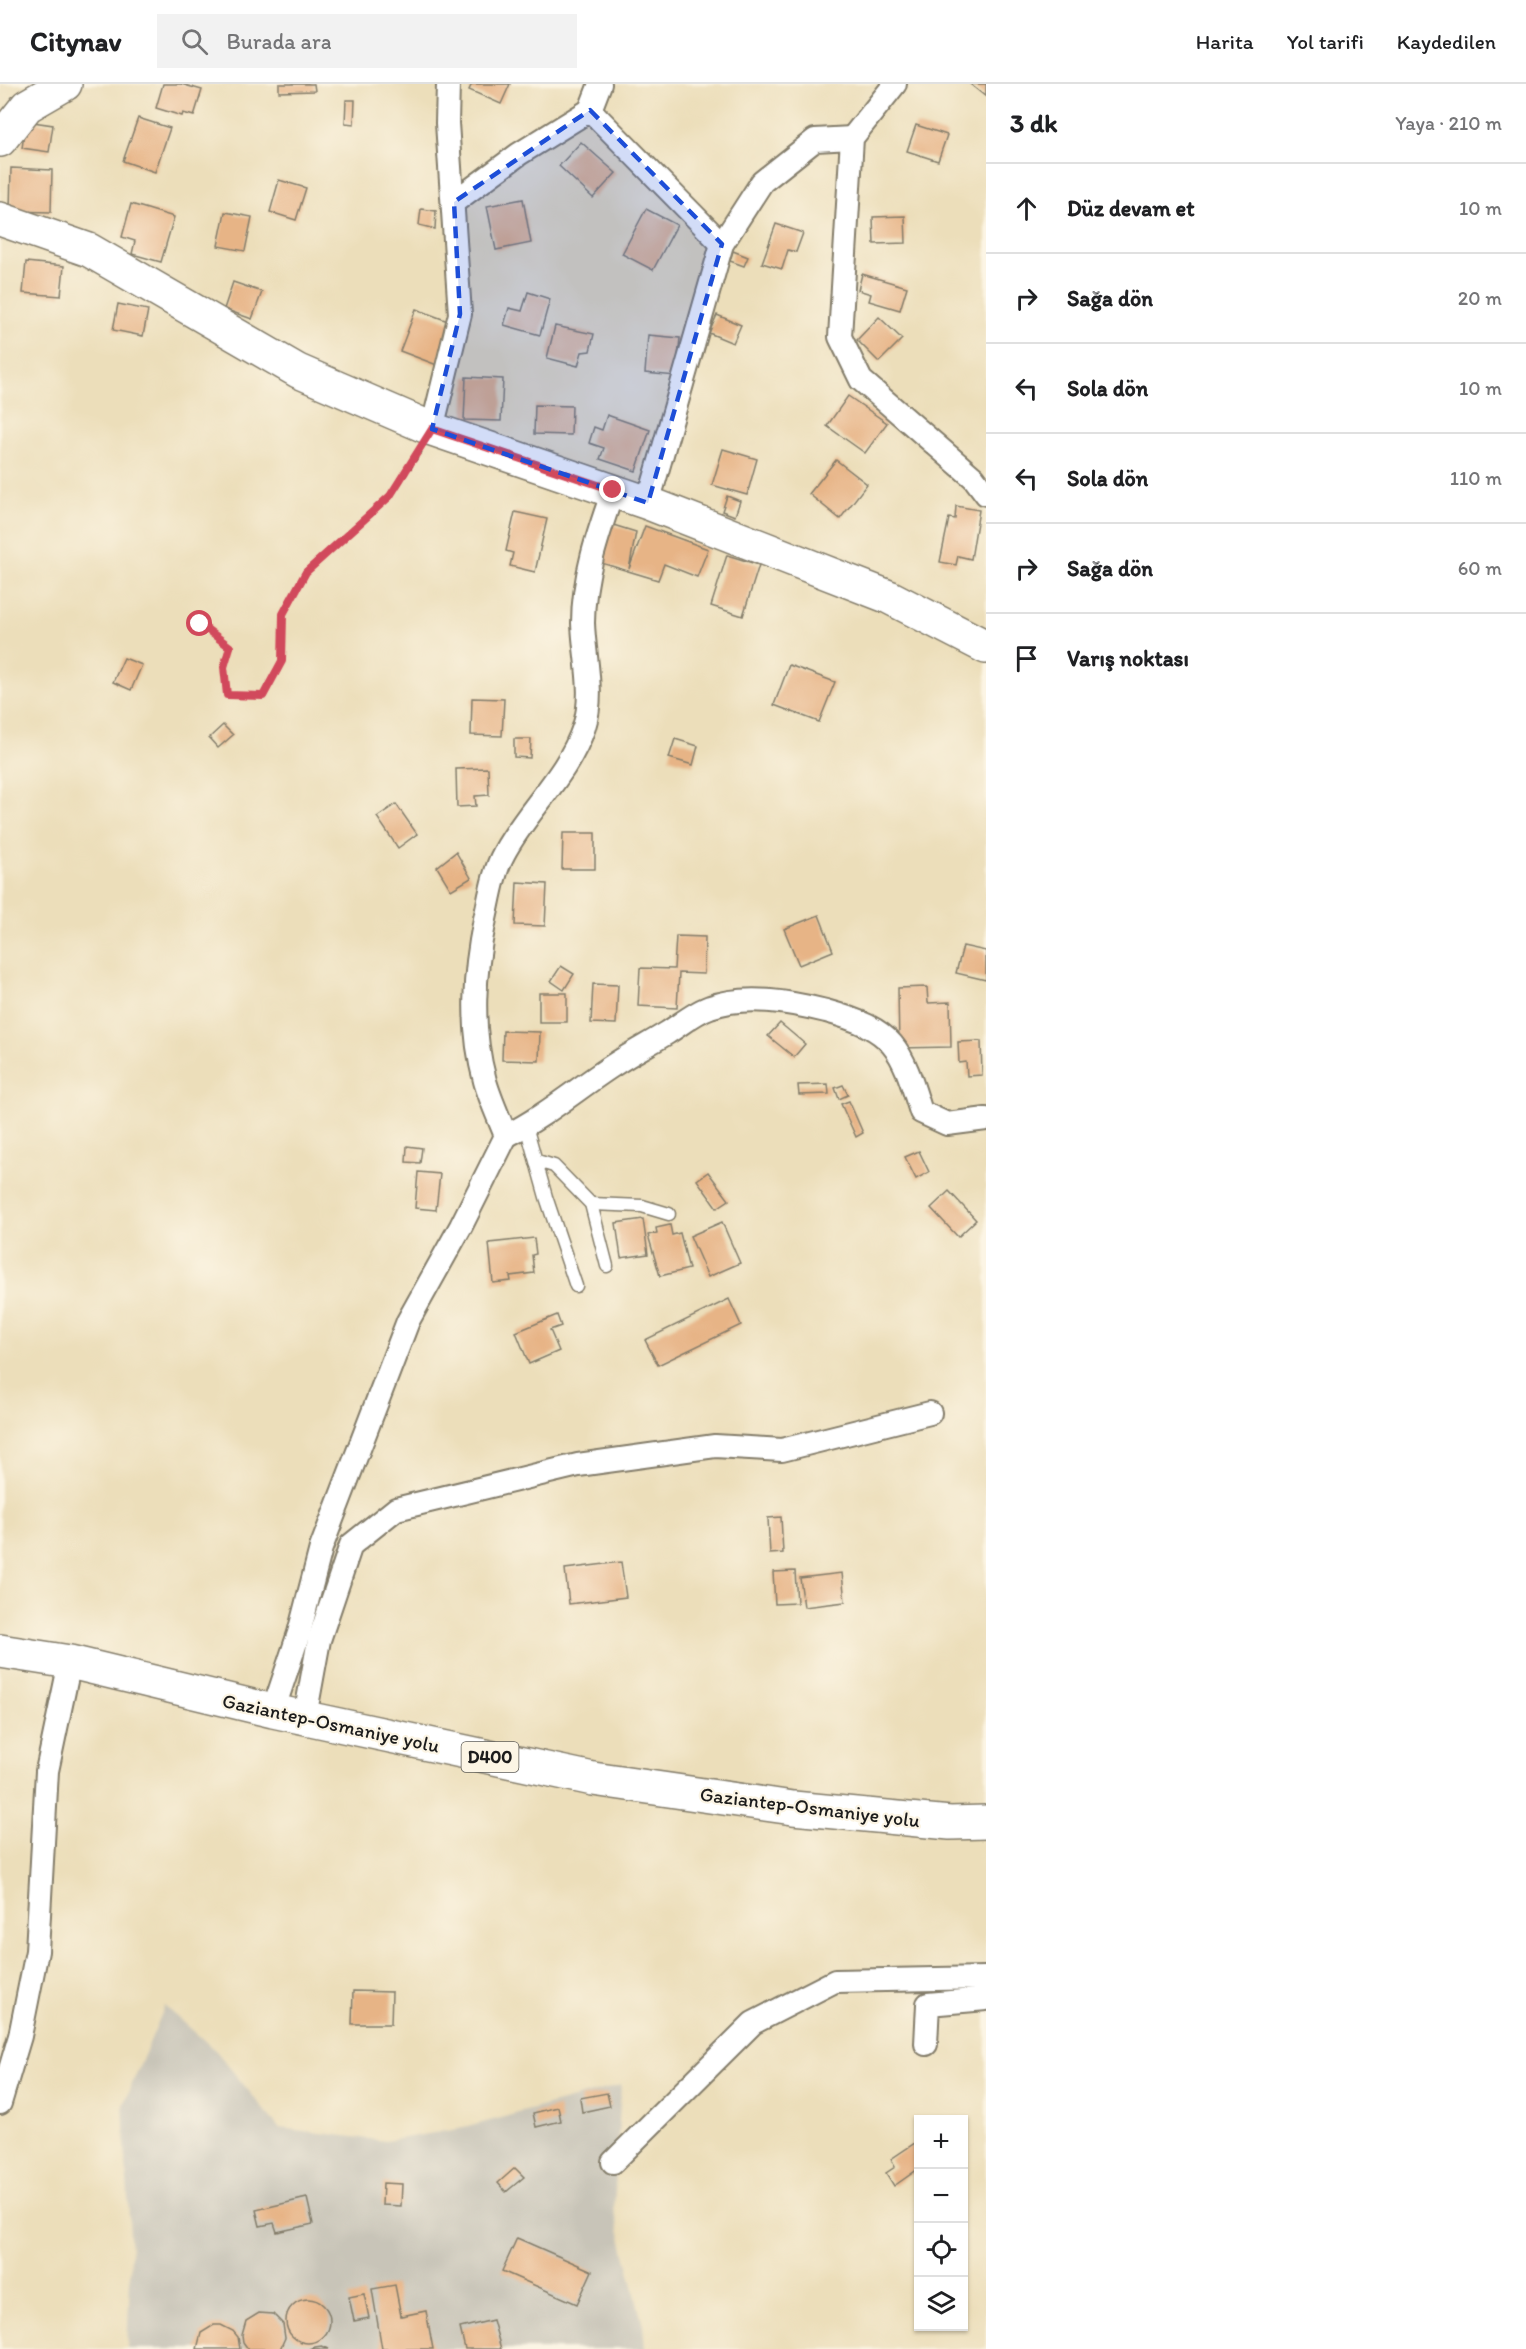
<!DOCTYPE html>
<html lang="tr">
<head>
<meta charset="utf-8">
<style>
  body { margin:0; font-family:Itim,sans-serif; background:#f2f2f2; color:#202124 }
  .controls { position:absolute; right:18px; bottom:18px; display:grid; overflow:hidden; border-radius:0px; box-shadow:0 2px 4px #0004 }
  .controls button { width:54px; height:54px; display:grid; place-items:center; padding:0; border:0; border-bottom:2px solid #e0e0e0; background:#fff; color:#202124; font:30px sans-serif }
  .stop { position:absolute; width:18px; height:18px; margin:-14px; border:4px solid #d1495b; border-radius:50%; background:#fff }
  .stop.end { background:#d1495b; border-color:#fff; box-shadow:0 2px 6px #0008 }
  .list { margin:0; padding:0; list-style:none }
  h2 { display:flex; justify-content:space-between; align-items:center; height:78px; margin:0; padding:0 24px; font-size:26px }
  h2 small { font-size:20px; font-weight:400; color:#757577 }
  .list li { display:grid; grid-template-columns:39px 1fr auto; gap:18px; align-items:center; box-sizing:border-box; height:90px; padding:0 24px; border-top:2px solid #e0e0e0 }
  .list b { display:block; font-size:22px; white-space:nowrap }
  .list em { font-size:20px; font-style:normal; color:#757577 }
  .icon { flex:none; width:33px; height:33px; fill:none; stroke:currentColor; stroke-width:2; stroke-linecap:round; stroke-linejoin:round }
  .map { position:relative; flex:none; width:986px; height:2265px; overflow:hidden }
  header { display:flex; align-items:center; gap:36px; box-sizing:border-box; height:84px; padding:0 30px; background:#fff; border-bottom:2px solid #e0e0e0 }
  header strong { font-size:28px }
  nav { display:flex; gap:33px; margin-inline-start:auto; font-size:21px }
  .search { width:420px; height:54px; background:#f2f2f2; display:flex; align-items:center; gap:15px; box-sizing:border-box; padding:0 21px; border-radius:0px; color:#757577; font-size:22px }
  main { display:flex }
  aside { flex:1; background:#fff }
  .map>svg:first-child { display:block }
  .industrial { fill:#c8c4b8 }
  .building { fill:#e7b486 }
  .lines { fill:none; stroke-linecap:round; stroke-linejoin:round }
  .lane-casing { stroke:#847d6b; stroke-width:15 }
  .street-casing { stroke:#847d6b; stroke-width:26 }
  .secondary-casing { stroke:#847d6b; stroke-width:36 }
  .highway-casing { stroke:#847d6b; stroke-width:36 }
  .path { stroke:#847d6b; stroke-width:4; stroke-dasharray:4.5 4.5; stroke-linecap:butt }
  .lane { stroke:#fff; stroke-width:12 }
  .street { stroke:#fff; stroke-width:22 }
  .secondary { stroke:#fff; stroke-width:33 }
  .highway { stroke:#fff; stroke-width:33 }
  .route { stroke:#d1495b; stroke-width:8 }
  .marked { fill:#1d4ed8; fill-opacity:0.2; stroke:#1d4ed8; stroke-width:4.5; stroke-dasharray:12 8; stroke-linejoin:round }
  .labels { text-anchor:middle; dominant-baseline:central; stroke-width:4.5; stroke-linejoin:round; paint-order:stroke }
  .shield { fill:#fcf5e5; stroke:#5f5d58; stroke-width:1.5 }
  .shield-label { font-size:18px; font-weight:bold; fill:#1c1c1c }
  .street-label { font-size:20px; fill:#1c1c1c; stroke:#fcf5e5 }
</style>
</head>
<body>
<header>
<strong>Citynav</strong>
<div class="search"><svg class="icon" aria-label="search" viewBox="0 0 24 24"><circle cx="10" cy="10" r="6"/><path d="M15 15l6 6"/></svg>Burada ara</div>
<nav><a>Harita</a><a>Yol tarifi</a><a>Kaydedilen</a></nav>
</header>
<main>
<div class="map">
<svg width="986" height="2265" viewBox="0 0 986 2265">
  <rect width="100%" height="100%" fill="#fcf5e5"/>
  <filter id="ink" filterUnits="userSpaceOnUse"><feTurbulence type="fractalNoise" baseFrequency=".0167" numOctaves="2"/><feDisplacementMap in="SourceGraphic" scale="12" xChannelSelector="R" yChannelSelector="G"/><feConvolveMatrix kernelMatrix="1 2 1 2 8 2 1 2 1" color-interpolation-filters="sRGB"/></filter>
  <filter id="wash" filterUnits="userSpaceOnUse"><feTurbulence type="fractalNoise" baseFrequency=".008" numOctaves="4" result="noise"/><feDisplacementMap in="SourceGraphic" scale="24" xChannelSelector="R" yChannelSelector="G"/><feGaussianBlur stdDeviation="1.35" result="paint"/><feColorMatrix in="noise" values="0 0 0 0 0 0 0 0 0 0 0 0 0 0 0 0 0 1.4 0 .05"/><feComposite in="paint" operator="in"/></filter>
  <g filter="url(#wash)">
    <rect width="100%" height="100%" fill="#ecdeba"/>
    <path class="industrial" d="M165,1922L216,1967L279,2044L386,2057L464,2044L621,2001L614,2125L643,2242L645,2265H127L131,2170L123,2021Z"/>
    <g id="blocks">
      <g class="building">
        <path d="M163,0H181L202,6L194,32L183,29L182,32L156,24Z"/>
        <path d="M279,0H314L315,7L279,8Z"/>
        <path d="M472,0H510L501,20L469,6Z"/>
        <path d="M970,0H986V13Z"/>
        <path d="M346,16H355L354,40L345,39Z"/>
        <path d="M138,34L170,44L155,88L123,77Z"/>
        <path d="M26,37L53,41L49,68L22,64Z"/>
        <path d="M916,41L947,51L938,77L907,67Z"/>
        <path d="M581,58L616,89L593,114L559,82Z"/>
        <path d="M11,84L52,86L51,128L10,127Z"/>
        <path d="M279,96L306,104L296,136L270,128Z"/>
        <path d="M523,115L531,159L496,166L487,122Z"/>
        <path d="M131,120L174,133L161,178L132,170L135,157L122,153Z"/>
        <path d="M421,125L436,127L435,145L419,141Z"/>
        <path d="M646,125L677,141L653,186L622,170Z"/>
        <path d="M225,128L252,133L245,167L218,162Z"/>
        <path d="M905,132L906,159L874,160L873,133Z"/>
        <path d="M776,140L803,149L796,168L788,166L782,185L762,179Z"/>
        <path d="M733,167L748,173L744,182L730,177Z"/>
        <path d="M26,178L64,182L61,212L23,209Z"/>
        <path d="M862,190L907,203L900,226L869,217L871,210L858,206Z"/>
        <path d="M233,198L262,208L252,235L224,225Z"/>
        <path d="M528,208L550,215L540,251L504,241L509,224L522,227Z"/>
        <path d="M118,220L148,226L143,252L113,246Z"/>
        <path d="M416,225L453,239L437,281L400,267Z"/>
        <path d="M717,231L741,241L733,259L709,249Z"/>
        <path d="M879,233L902,255L879,278L857,256Z"/>
        <path d="M555,242L594,250L590,267L582,268L578,282L547,274Z"/>
        <path d="M648,251L680,254L676,292L645,289Z"/>
        <path d="M466,293L503,295L501,337L464,336Z"/>
        <path d="M848,312L887,339L865,369L827,342Z"/>
        <path d="M535,321L572,322L571,351L534,350Z"/>
        <path d="M607,331L650,346L636,387L600,375L604,364L589,359L594,343L602,346Z"/>
        <path d="M723,365L757,375L747,411L712,401Z"/>
        <path d="M836,376L867,400L840,435L809,410Z"/>
        <path d="M727,412L740,417L735,432L722,427Z"/>
        <path d="M956,422L979,426L971,475L958,472L956,481L940,478L949,434L955,435Z"/>
        <path d="M515,428L547,435L535,488L510,482L513,469L506,467Z"/>
        <path d="M610,440L636,448L629,485L645,442L708,465L697,493L664,480L658,496L598,478Z"/>
        <path d="M727,471L759,481L743,532L711,522Z"/>
        <path d="M124,574L142,581L131,606L113,598Z"/>
        <path d="M789,581L835,598L819,638L774,621Z"/>
        <path d="M472,614L504,615L502,652L471,651Z"/>
        <path d="M223,641L233,651L218,664L209,654Z"/>
        <path d="M514,655H531L530,674L514,673Z"/>
        <path d="M675,655L698,662L693,681L669,674Z"/>
        <path d="M488,684L489,711L475,712L476,722L457,723L456,685Z"/>
        <path d="M396,720L417,750L398,764L377,733Z"/>
        <path d="M563,749H595V785H562Z"/>
        <path d="M456,768L471,794L451,806L437,783Z"/>
        <path d="M517,798L547,800L545,842L515,841Z"/>
        <path d="M819,831L833,867L799,881L784,845Z"/>
        <path d="M676,852L705,853L704,890L679,889L677,924L638,922L640,884L674,885Z"/>
        <path d="M963,862L986,867V896L956,889Z"/>
        <path d="M561,882L574,890L564,906L551,897Z"/>
        <path d="M593,900L618,901L616,940L591,939Z"/>
        <path d="M927,903L928,919L950,918L951,963L899,964L898,904Z"/>
        <rect x="539" y="909" width="28" height="29"/>
        <path d="M780,939L805,960L794,973L768,952Z"/>
        <path d="M503,947L540,948L539,977L502,976Z"/>
        <path d="M981,957L982,991L967,992L966,978L959,979L958,958Z"/>
        <path d="M828,1000L829,1010L799,1011L798,1001Z"/>
        <path d="M843,1001L848,1011L839,1015L835,1004Z"/>
        <path d="M849,1017L863,1049L856,1053L841,1020Z"/>
        <path d="M407,1062L422,1064L420,1079L406,1078Z"/>
        <path d="M919,1067L929,1088L916,1095L905,1073Z"/>
        <path d="M418,1088L440,1090L436,1126L415,1124Z"/>
        <path d="M708,1088L729,1116L717,1124L697,1096Z"/>
        <path d="M949,1107L976,1136L958,1153L931,1124Z"/>
        <path d="M643,1135L648,1170L621,1174L616,1139Z"/>
        <path d="M722,1138L740,1179L708,1193L690,1152Z"/>
        <path d="M670,1141L672,1151L680,1149L689,1185L660,1192L648,1151L657,1149L656,1144Z"/>
        <path d="M534,1154L536,1170L532,1171L534,1189L510,1192L511,1197L493,1199L489,1159Z"/>
        <path d="M729,1215L741,1241L658,1281L645,1256Z"/>
        <path d="M557,1231L561,1242L550,1246L559,1267L529,1280L516,1248Z"/>
        <path d="M781,1433L783,1469L770,1470L768,1434Z"/>
        <path d="M621,1478L626,1513L569,1520L565,1485Z"/>
        <path d="M795,1487L797,1519L775,1520L773,1488Z"/>
        <path d="M842,1489L845,1518L804,1523L800,1494Z"/>
        <path d="M353,1907L392,1908L391,1940H352Z"/>
        <path d="M607,2009L610,2022L582,2028L580,2014Z"/>
        <path d="M558,2023L561,2037L536,2043L533,2029Z"/>
        <path d="M918,2057V2085L894,2102L886,2089L895,2083L891,2075Z"/>
        <path d="M515,2084L524,2093L506,2108L498,2099Z"/>
        <path d="M383,2099L402,2100L401,2122L382,2121Z"/>
        <path d="M307,2114L313,2140L277,2148L274,2139L260,2142L256,2126Z"/>
        <path d="M517,2154L592,2187L577,2220L502,2187Z"/>
        <path d="M395,2201L401,2232L426,2227L433,2265H382L372,2205Z"/>
        <path d="M364,2210L369,2234L354,2237L349,2213Z"/>
        <circle cx="308" cy="2237" r="22"/>
        <path d="M259,2229L273,2230L283,2240L285,2254L280,2265H248L243,2258L242,2251L246,2237Z"/>
        <path d="M493,2236L501,2265H465L460,2244Z"/>
        <path d="M214,2241H221L233,2247L238,2253L240,2265H197L201,2249Z"/>
        <path d="M322,2262L329,2265H310L315,2263Z"/>
      </g>
    </g>
  </g>
  <g filter="url(#ink)">
    <use href="#blocks" fill-opacity="0" stroke="#847d6b" stroke-width="1.5"/>
    <g class="lines">
      <g class="lane-casing">
        <g id="lane">
          <path d="M526,1042L546,1113L576,1202"/>
          <path d="M537,1077L554,1082L591,1120L607,1182"/>
          <path d="M591,1120L642,1122L669,1130"/>
        </g>
      </g>
      <g class="street-casing">
        <g id="street">
          <path d="M895,0L852,54L840,253L861,296L974,394L986,410"/>
          <path d="M590,26L722,160"/>
          <path d="M454,118L519,70L590,26L600,0"/>
          <path d="M432,345L460,230L447,39L448,0"/>
          <path d="M648,419L722,160L762,98L815,56L852,54"/>
          <path d="M506,1052C544,1033 577,1005 612,982C630,970 649,960 667,949C680,941 695,928 710,923C746,910 790,918 826,927C895,946 901,963 921,1028L947,1040L986,1035"/>
          <path d="M273,1627L299,1549L321,1464L408,1237L461,1142L506,1052C499,1034 490,1015 485,997C470,942 474,889 485,835C490,813 493,789 504,769C527,726 568,691 584,643C595,609 584,573 583,539C583,493 598,450 613,407"/>
          <path d="M305,1633L319,1556L351,1461L396,1425L578,1381L715,1362L782,1366L930,1329"/>
          <path d="M926,1960L928,1920L986,1915"/>
          <path d="M0,2019L20,1952L37,1867L47,1687L70,1578"/>
          <path d="M613,2078L753,1939L835,1897L986,1894"/>
        </g>
      </g>
      <g class="secondary-casing">
        <g id="secondary">
          <path d="M0,56L27,22L65,0"/>
          <path d="M0,135L89,166L298,287L432,345L648,419L889,513L986,563"/>
        </g>
      </g>
      <g class="highway-casing">
        <path id="highway" d="M0,1567L70,1578L273,1627L593,1695L793,1724L950,1739L986,1738"/>
      </g>
      <path class="path" d="M200,540L230,563L223,583L227,611L263,612L282,577L283,529L306,488L390,412L421,367"/>
      <use href="#lane" class="lane"/>
      <use href="#street" class="street"/>
      <use href="#secondary" class="secondary"/>
      <use href="#highway" class="highway"/>
    </g>
  </g>
  <g class="lines" filter="url(#ink)">
    <path class="route" d="M200,540L230,563L224,583L227,611L263,612L282,577L283,530L306,488L390,412L432,345L613,406"/>
  </g>
  <path class="marked" d="M590,26L722,160L648,419L432,345L460,230L454,118Z"/>
  <g class="labels">
    <rect class="shield" x="461.5" y="1658" width="57" height="30" rx="4.5"/>
    <g class="shield-label">
      <text x="490" y="1673">D400</text>
    </g>
    <g class="street-label">
      <text transform="translate(331 1639) rotate(12)">Gaziantep-Osmaniye yolu</text>
      <text transform="translate(810 1723) rotate(7)">Gaziantep-Osmaniye yolu</text>
    </g>
  </g>
</svg>
<div class="controls">
<button>+</button>
<button>−</button>
<button><svg class="icon" aria-label="locate" viewBox="0 0 24 24"><circle cx="12" cy="12" r="6"/><path d="M12 2v4M12 18v4M2 12h4M18 12h4"/></svg></button>
<button><svg class="icon" aria-label="layers" viewBox="0 0 24 24"><path d="M12 4l9 5-9 5-9-5zM3 14l9 5 9-5"/></svg></button>
</div>
<div class="stop" style="left:200px;top:540px"></div>
<div class="stop end" style="left:613px;top:406px"></div>
</div>
<aside>
<h2>3 dk<small>Yaya · 210 m</small></h2>
<ul class="list">
<li><svg class="icon" aria-label="ahead" viewBox="0 0 24 24"><path d="M12 20V5M6 11l6-6 6 6"/></svg><div><b>Düz devam et</b></div><em>10 m</em></li>
<li><svg class="icon" aria-label="right" viewBox="0 0 24 24"><path d="M7 20v-9h11M14 6l5 5-5 5"/></svg><div><b>Sağa dön</b></div><em>20 m</em></li>
<li><svg class="icon" aria-label="left" viewBox="0 0 24 24"><path d="M17 20v-9H6M10 6l-5 5 5 5"/></svg><div><b>Sola dön</b></div><em>10 m</em></li>
<li><svg class="icon" aria-label="left" viewBox="0 0 24 24"><path d="M17 20v-9H6M10 6l-5 5 5 5"/></svg><div><b>Sola dön</b></div><em>110 m</em></li>
<li><svg class="icon" aria-label="right" viewBox="0 0 24 24"><path d="M7 20v-9h11M14 6l5 5-5 5"/></svg><div><b>Sağa dön</b></div><em>60 m</em></li>
<li><svg class="icon" aria-label="arrive" viewBox="0 0 24 24"><path d="M6 21V4h12l-3 4 3 4H6"/></svg><div><b>Varış noktası</b></div></li>
</ul>
</aside>
</main>
</body>
</html>
